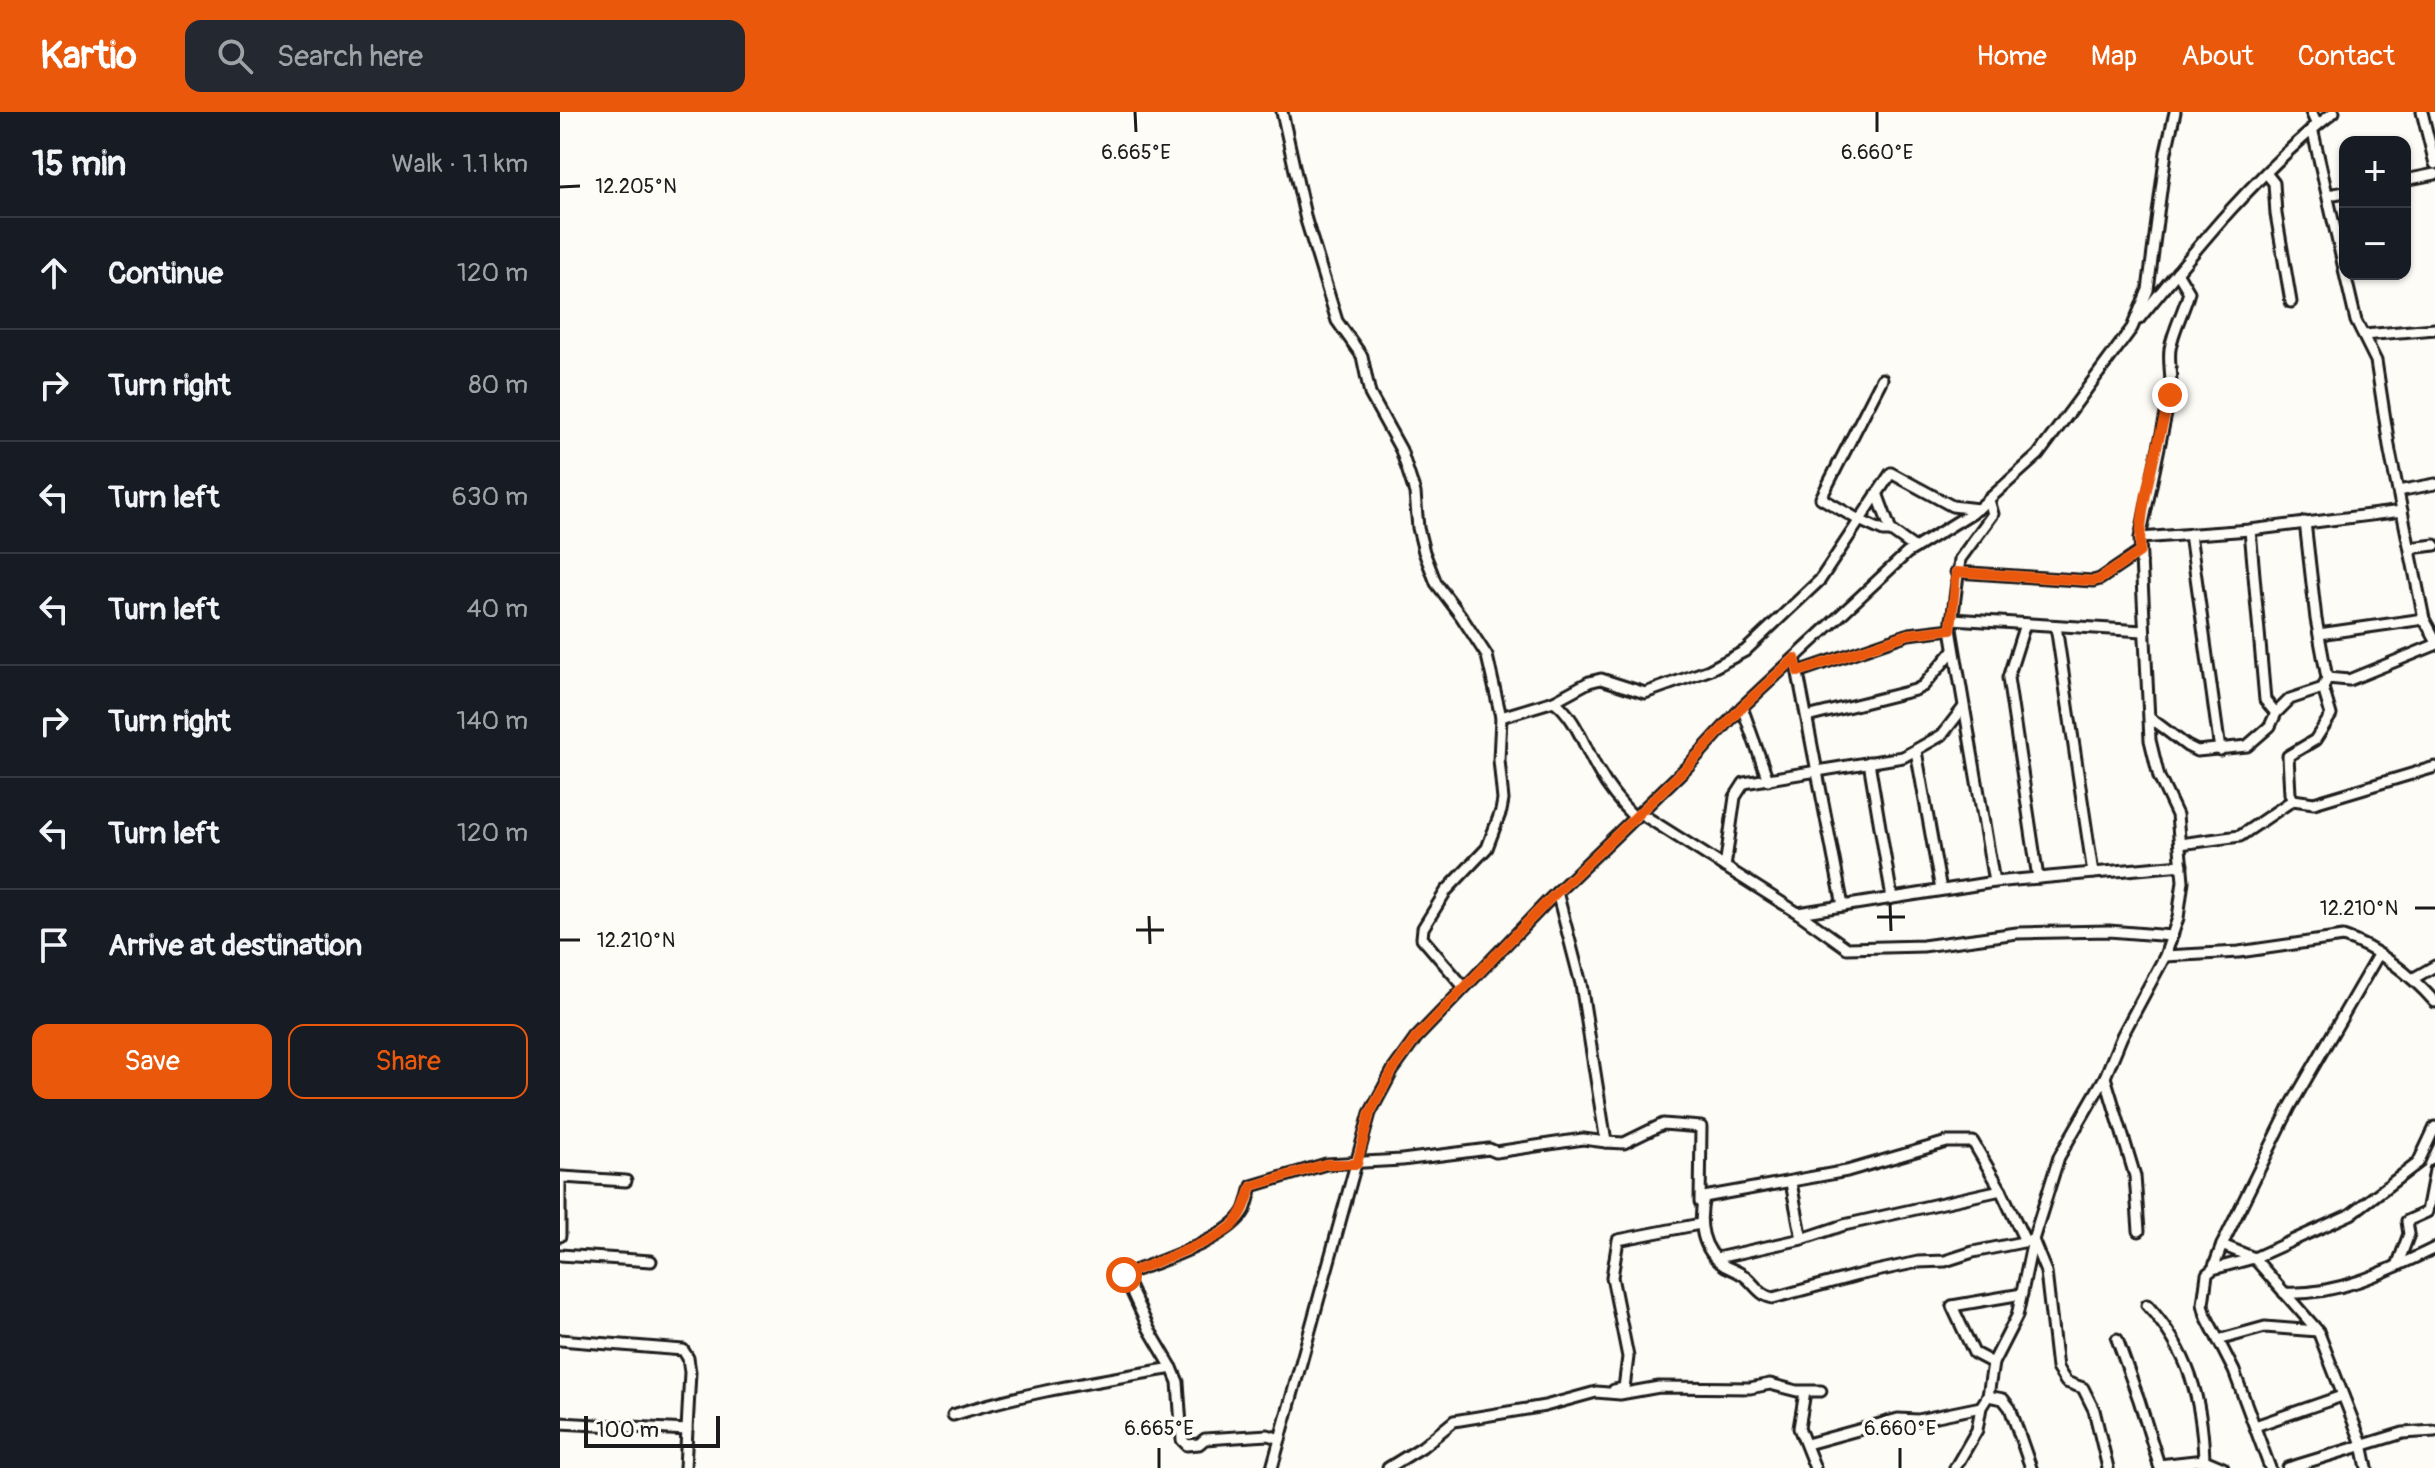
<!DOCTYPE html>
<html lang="en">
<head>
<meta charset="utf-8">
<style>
  body { margin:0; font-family:Pangolin,sans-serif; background:#242831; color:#f1f3f6 }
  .controls { position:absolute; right:24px; top:24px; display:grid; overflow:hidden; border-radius:16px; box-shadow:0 2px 6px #0004 }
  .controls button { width:72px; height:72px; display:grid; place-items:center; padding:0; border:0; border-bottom:2px solid #363941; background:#171b24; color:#f1f3f6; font:40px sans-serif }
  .scale { position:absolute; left:24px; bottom:20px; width:136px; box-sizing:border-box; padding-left:8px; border:4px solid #1c1c1c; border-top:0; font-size:22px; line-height:28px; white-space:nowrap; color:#1c1c1c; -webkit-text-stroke:6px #fdfcf7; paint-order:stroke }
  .stop { position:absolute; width:24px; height:24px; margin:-18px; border:6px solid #ea580c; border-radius:50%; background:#fff }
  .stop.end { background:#ea580c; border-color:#fff; box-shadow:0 2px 8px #0008 }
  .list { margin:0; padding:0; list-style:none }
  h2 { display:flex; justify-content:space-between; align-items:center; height:104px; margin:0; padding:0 32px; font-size:34px }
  h2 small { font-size:26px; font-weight:400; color:#9ea1a6 }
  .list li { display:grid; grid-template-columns:52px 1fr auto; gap:24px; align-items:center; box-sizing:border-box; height:112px; padding:0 32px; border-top:2px solid #363941 }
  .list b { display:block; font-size:30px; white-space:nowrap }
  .list em { font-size:26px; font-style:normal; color:#9ea1a6 }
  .actions { display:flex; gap:16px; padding:24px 32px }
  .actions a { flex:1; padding:18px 0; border:2px solid #ea580c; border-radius:16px; text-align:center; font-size:28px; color:#ea580c }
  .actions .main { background:#ea580c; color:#fff }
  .icon { flex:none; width:44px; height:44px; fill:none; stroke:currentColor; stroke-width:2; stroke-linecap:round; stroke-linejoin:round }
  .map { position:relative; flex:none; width:1875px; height:1356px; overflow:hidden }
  header { display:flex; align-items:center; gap:48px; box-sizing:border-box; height:112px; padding:0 40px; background:#ea580c; color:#fff }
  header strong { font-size:38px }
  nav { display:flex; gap:44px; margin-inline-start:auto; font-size:28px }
  .search { width:560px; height:72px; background:#242831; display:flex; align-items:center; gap:20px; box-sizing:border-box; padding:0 28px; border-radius:16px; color:#9ea1a6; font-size:30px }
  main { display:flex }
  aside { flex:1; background:#171b24 }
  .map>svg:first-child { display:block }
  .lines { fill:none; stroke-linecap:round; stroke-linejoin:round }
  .minor-casing { stroke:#1c1c1c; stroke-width:15 }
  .minor { stroke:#fdfcf7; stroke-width:9 }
  .route { stroke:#ea580c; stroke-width:10 }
  .ticks { fill:none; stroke:#1c1c1c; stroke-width:3 }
  .ticks-label { font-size:20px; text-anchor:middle; fill:#1c1c1c; stroke:#fdfcf7; stroke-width:7; stroke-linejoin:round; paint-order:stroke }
</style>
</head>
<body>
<header>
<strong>Kartio</strong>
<div class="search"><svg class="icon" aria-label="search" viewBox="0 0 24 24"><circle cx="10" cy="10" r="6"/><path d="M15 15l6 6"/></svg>Search here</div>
<nav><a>Home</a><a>Map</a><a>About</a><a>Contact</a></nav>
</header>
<main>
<aside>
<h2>15 min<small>Walk · 1.1 km</small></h2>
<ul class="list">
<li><svg class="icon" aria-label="ahead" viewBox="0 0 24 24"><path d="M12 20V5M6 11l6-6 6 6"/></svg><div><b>Continue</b></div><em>120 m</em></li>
<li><svg class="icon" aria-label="right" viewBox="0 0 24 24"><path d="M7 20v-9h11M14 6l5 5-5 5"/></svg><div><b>Turn right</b></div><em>80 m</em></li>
<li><svg class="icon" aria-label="left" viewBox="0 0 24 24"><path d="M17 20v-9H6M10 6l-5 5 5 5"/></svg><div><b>Turn left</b></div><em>630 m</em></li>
<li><svg class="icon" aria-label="left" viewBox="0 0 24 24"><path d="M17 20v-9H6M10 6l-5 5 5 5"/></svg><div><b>Turn left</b></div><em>40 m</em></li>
<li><svg class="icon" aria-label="right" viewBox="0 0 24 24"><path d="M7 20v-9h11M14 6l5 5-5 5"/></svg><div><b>Turn right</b></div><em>140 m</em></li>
<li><svg class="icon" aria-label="left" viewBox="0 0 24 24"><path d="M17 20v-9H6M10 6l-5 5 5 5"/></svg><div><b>Turn left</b></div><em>120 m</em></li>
<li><svg class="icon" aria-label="arrive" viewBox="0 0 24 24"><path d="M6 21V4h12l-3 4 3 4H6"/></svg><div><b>Arrive at destination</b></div></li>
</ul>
<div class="actions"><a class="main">Save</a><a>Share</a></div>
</aside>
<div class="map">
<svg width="1875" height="1356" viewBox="0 0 1875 1356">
  <rect width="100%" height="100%" fill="#fdfcf7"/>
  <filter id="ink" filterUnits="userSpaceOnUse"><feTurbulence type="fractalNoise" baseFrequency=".0125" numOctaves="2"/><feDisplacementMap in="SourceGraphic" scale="16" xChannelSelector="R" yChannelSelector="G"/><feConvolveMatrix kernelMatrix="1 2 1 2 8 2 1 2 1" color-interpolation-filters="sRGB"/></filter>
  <g filter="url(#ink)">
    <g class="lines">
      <g class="minor-casing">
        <g id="minor">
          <path d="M722,0L746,108L777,209L802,244L810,282L841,338L855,381L858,416L864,440L876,471L901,504L927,544L941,605L939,648L943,688L941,699L927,736L886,779L863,816L862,826L904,875"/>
          <path d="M1751,0L1757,13"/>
          <path d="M1862,0L1875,52"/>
          <path d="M1752,16L1785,161"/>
          <path d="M1706,61L1714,71L1716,102L1731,190"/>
          <path d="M1845,68L1875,62"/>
          <path d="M1768,83L1785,80"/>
          <path d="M1785,162L1796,209L1816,249L1830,340L1864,507L1875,527"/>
          <path d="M1579,207C1638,134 1699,58 1774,0"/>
          <path d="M1804,223L1875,217"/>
          <path d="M1322,267L1261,386L1299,408L1323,419H1331L1355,436"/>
          <path d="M1838,379L1875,372"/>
          <path d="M1317,381L1331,419"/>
          <path d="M1429,388L1433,402L1400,447L1391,517L1434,770"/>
          <path d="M1745,410L1756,507L1767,566"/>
          <path d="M1690,418L1705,588L1716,601"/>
          <path d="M1630,422L1660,638"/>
          <path d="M1580,426L1690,418L1842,399"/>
          <path d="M1850,436L1875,433"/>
          <path d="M1396,460L1533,469L1540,467L1580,440"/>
          <path d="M1392,507L1583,519"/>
          <path d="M1465,512L1448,566L1478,766"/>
          <path d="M1496,514L1533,761"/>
          <path d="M1759,522L1864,507"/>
          <path d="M1235,546L1283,794"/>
          <path d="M1238,560L1349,522L1391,517"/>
          <path d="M994,589C1016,605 1025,637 1039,660C1049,678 1061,692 1075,706"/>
          <path d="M1182,595L1208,668"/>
          <path d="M941,605L994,589L1029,570L1041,567L1085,581L1149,558L1185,539L1260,468L1331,361L1392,394L1418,397"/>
          <path d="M1247,605L1355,578L1363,574L1393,539"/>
          <path d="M1590,606L1627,634L1637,639L1687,634L1710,614L1716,601L1730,587L1763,576L1767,566L1789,568L1875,533"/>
          <path d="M1356,639L1381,778"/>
          <path d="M1309,650L1332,786"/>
          <path d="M1733,688L1754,691L1875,655"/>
          <path d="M1733,688L1730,682L1728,644L1755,628L1771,603L1763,576"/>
          <path d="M1080,701L1238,801L1287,836L1363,834L1457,821L1549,819L1612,824"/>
          <path d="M1620,732L1680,724L1733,688"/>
          <path d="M1165,755L1175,685L1184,671L1343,645L1382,623L1403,596"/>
          <path d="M997,780L1021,872L1046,1030L1064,1031L1103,1012L1141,1015L1140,1090"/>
          <path d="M1238,801L1434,770L1622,753"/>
          <path d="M1605,844L1679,840L1783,825C1817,835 1852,864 1875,890"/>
          <path d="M1854,866L1875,854"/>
          <path d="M1545,965L1575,1064L1579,1119"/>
          <path d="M0,1065V1124"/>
          <path d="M2,1065L66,1069"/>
          <path d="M1231,1071L1242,1127"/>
          <path d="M1473,1128L1486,1160L1497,1256L1506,1270L1523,1276L1534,1298L1548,1356"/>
          <path d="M1465,1129L1441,1078L1413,1030H1387L1287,1059L1144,1085C1138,1110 1141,1138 1165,1154C1171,1157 1177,1159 1183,1163C1194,1170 1198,1183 1213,1186L1298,1163L1358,1150L1385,1149L1413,1140L1473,1128"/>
          <path d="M1662,1133L1694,1146L1758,1219L1802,1332L1807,1356"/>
          <path d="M0,1143L91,1149"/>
          <path d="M1157,1146L1242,1127L1284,1113L1441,1078"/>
          <path d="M1837,1154L1849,1122L1847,1109L1867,1100L1875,1058"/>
          <path d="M1653,1157L1662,1133L1730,995L1818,843"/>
          <path d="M1724,1181C1778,1184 1827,1159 1875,1136"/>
          <path d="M1587,1193C1629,1239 1642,1286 1644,1348"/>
          <path d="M1557,1227L1579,1288L1600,1356"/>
          <path d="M0,1228L123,1238L128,1246L130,1260L125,1356"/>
          <path d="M1658,1228L1705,1215L1758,1219"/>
          <path d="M1433,1251L1414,1241L1392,1194L1462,1182"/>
          <path d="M1054,1278L1064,1276L1068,1245L1052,1165L1058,1128L1140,1112"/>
          <path d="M1245,1280L1239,1316L1255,1356"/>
          <path d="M1428,1284L1443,1287L1450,1296L1471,1356"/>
          <path d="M393,1303C464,1280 539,1269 612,1256"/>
          <path d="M0,1311L127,1318"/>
          <path d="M1695,1314L1782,1284"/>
          <path d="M720,1327L708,1323L645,1327L639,1332L627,1333L622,1328L618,1270L612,1256L589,1217L564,1163C596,1150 669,1128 685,1098C688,1091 690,1081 692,1074L766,1052L842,1048L929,1037L936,1040L1023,1027L1046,1030"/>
          <path d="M1247,1332L1338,1307L1358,1308L1421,1295"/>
          <path d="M1599,1353L1644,1348L1663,1356"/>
          <path d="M712,1356L810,1001L833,958L856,926L987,790L1127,655L1182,595L1347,441L1418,397L1478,343L1572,216L1588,178L1606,40L1615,0"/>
          <path d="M828,1356L862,1335L894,1309L985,1294L1036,1280L1060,1282L1099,1275L1190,1276L1210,1272L1237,1279H1261"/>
          <path d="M1395,1356L1417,1318L1421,1295L1428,1284L1433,1251L1457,1204L1473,1128L1499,1045L1545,965L1562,924L1605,844L1618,806L1623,769L1617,703L1599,665L1590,628L1580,426L1610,283C1613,267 1608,252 1610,237C1613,218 1624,199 1629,180L1617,160"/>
          <path d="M1710,1356L1674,1259L1646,1204L1643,1192L1647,1162L1653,1157L1694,1146L1791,1102L1858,1051L1875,1015"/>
          <path d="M1728,1356L1843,1321L1875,1319"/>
        </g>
      </g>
      <use href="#minor" class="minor"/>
    </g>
  </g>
  <g class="lines" filter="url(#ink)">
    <path class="route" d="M564,1163C590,1152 655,1130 673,1113C684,1102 687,1088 692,1074L766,1052H797L810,1001L833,958L856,926L987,790L1127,655L1182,595L1235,546L1238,560L1349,522L1391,517L1396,460L1533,469L1540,467L1580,440C1579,390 1599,332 1610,283"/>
  </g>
  <path class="ticks" d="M575,0L576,20M1317,0V20M0,75L20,74M1330,791L1331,819M1855,796H1875M589,804L590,832M1317,805H1345M576,818H604M0,828H20M599,1336V1356M1340,1336V1356"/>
  <g class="ticks-label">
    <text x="576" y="47">6.665°E</text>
    <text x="1317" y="47">6.660°E</text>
    <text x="76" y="81">12.205°N</text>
    <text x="1799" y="803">12.210°N</text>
    <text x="76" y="835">12.210°N</text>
    <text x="599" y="1323">6.665°E</text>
    <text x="1340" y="1323">6.660°E</text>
  </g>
</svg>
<div class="controls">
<button>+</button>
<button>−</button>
</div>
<div class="scale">100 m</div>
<div class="stop" style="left:564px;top:1163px"></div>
<div class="stop end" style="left:1610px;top:283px"></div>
</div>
</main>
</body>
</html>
